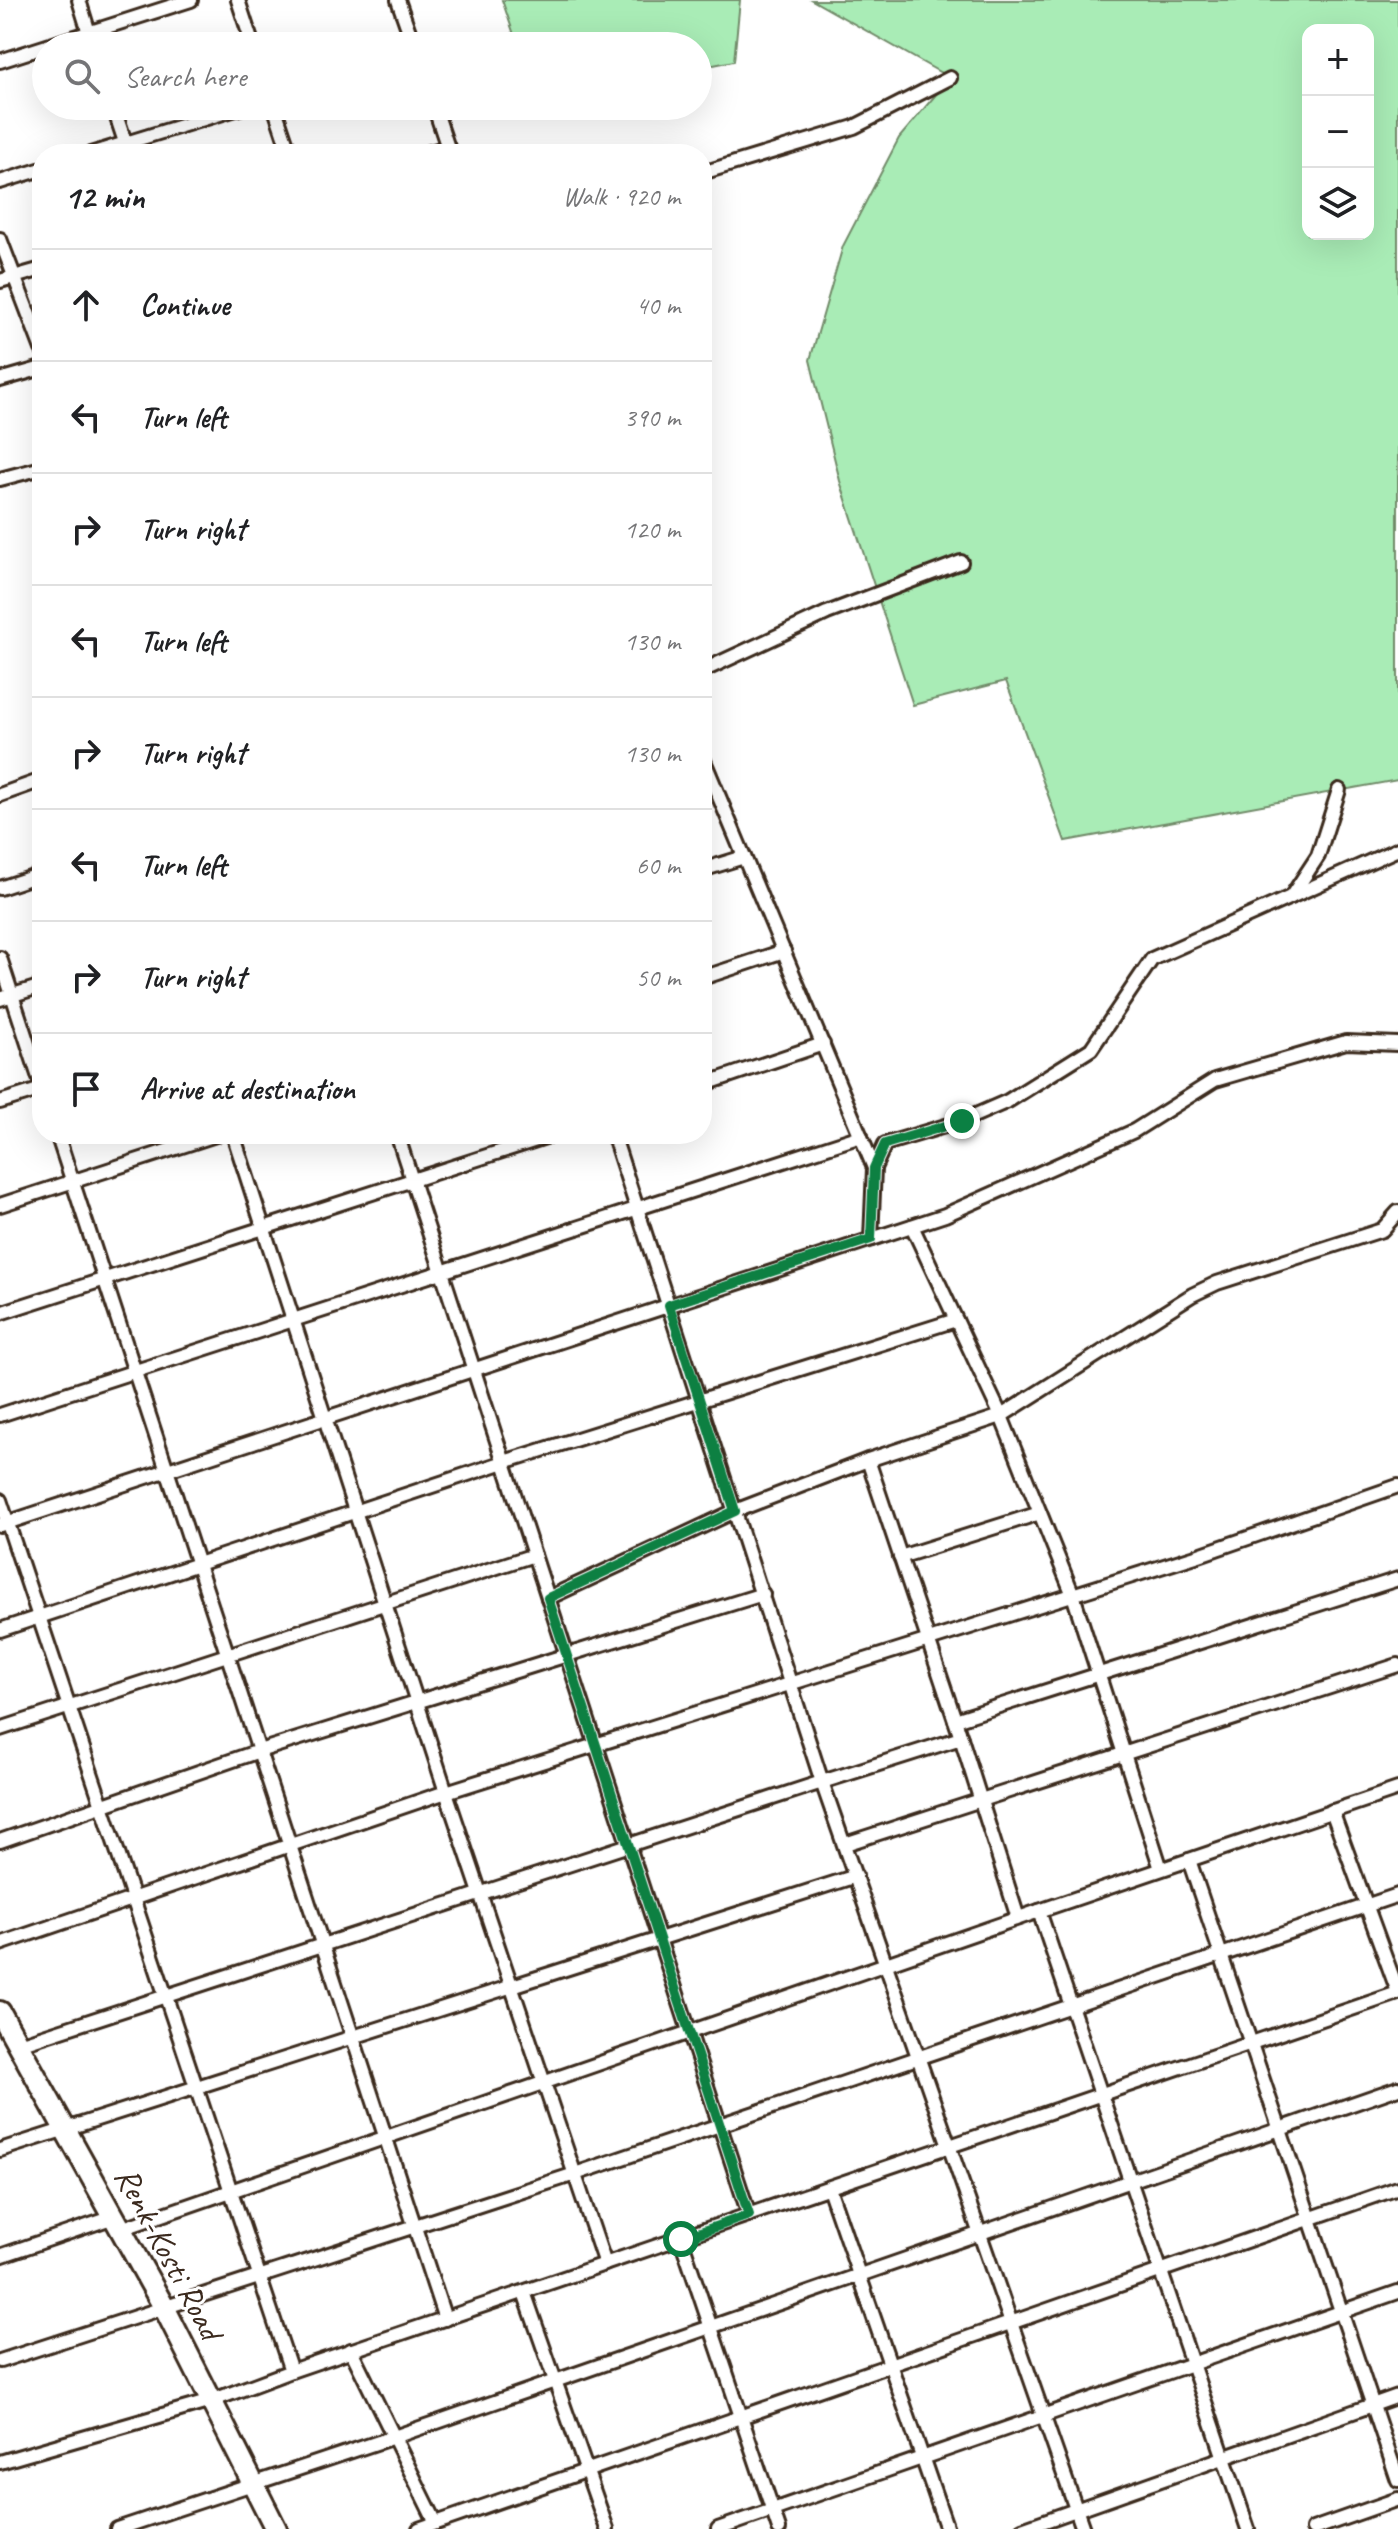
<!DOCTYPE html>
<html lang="en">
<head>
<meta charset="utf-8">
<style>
  body { margin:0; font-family:Caveat,sans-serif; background:#f6f6f6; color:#202124 }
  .controls { position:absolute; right:24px; top:24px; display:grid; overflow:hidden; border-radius:16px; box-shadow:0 8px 32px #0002 }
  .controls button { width:72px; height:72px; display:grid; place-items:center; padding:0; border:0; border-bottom:2px solid #e0e0e0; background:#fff; color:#202124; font:40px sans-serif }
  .stop { position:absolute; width:24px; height:24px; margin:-18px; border:6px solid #0b8043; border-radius:50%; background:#fff }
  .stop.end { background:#0b8043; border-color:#fff; box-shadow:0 2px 8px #0008 }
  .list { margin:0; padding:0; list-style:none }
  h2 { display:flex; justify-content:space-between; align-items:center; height:104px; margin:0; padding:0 32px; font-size:34px }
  h2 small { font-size:26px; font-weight:400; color:#757577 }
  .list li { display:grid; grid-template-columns:52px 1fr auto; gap:24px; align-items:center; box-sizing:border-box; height:112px; padding:0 32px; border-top:2px solid #e0e0e0 }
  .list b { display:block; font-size:30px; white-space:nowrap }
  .list em { font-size:26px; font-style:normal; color:#757577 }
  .icon { flex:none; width:44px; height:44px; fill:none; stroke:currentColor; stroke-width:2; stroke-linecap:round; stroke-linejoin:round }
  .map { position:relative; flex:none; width:1398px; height:2529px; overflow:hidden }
  .search { position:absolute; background:#fff; box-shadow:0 8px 32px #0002; left:32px; top:32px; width:680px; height:88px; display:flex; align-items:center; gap:20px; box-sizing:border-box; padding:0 28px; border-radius:44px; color:#757577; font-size:30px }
  .panel { position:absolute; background:#fff; box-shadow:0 8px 32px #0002; left:32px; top:144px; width:680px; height:1000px; border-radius:32px }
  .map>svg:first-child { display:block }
  .green { fill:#a9ecb6; stroke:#728b6a; stroke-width:2; fill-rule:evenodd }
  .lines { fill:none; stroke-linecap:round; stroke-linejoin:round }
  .street-casing { stroke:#3b2a1e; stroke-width:18 }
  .primary-casing { stroke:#3b2a1e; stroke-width:26 }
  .street { stroke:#fff; stroke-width:12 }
  .primary { stroke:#fff; stroke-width:20 }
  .route { stroke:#0b8043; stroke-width:10 }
  .labels { text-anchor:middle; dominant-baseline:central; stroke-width:6; stroke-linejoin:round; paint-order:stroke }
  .street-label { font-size:34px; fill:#3b2a1e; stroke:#fff }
</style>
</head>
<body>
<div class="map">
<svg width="1398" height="2529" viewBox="0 0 1398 2529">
  <rect width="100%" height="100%" fill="#fff"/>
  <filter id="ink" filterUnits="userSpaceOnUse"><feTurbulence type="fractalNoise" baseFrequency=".0125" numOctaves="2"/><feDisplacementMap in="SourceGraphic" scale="16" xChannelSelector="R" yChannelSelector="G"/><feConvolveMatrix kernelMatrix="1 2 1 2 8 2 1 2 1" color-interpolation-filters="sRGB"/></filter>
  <g filter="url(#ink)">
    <g class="green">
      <path d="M502,0H740L734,61L698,68V46H518Z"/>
      <path d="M812,0H1398V780L1065,841L1006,681L913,705L840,481L810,360L843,246L899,138L950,78ZM1308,30H1368V234H1308Z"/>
    </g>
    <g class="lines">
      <g class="street-casing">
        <g id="street">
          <path d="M79,0L93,46"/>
          <path d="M238,0L253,46"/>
          <path d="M398,0L414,46"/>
          <path d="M0,61L191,0"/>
          <path d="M113,106L129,154"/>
          <path d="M274,106L290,154"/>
          <path d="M434,106L450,154"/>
          <path d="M90,154L246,106"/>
          <path d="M424,154L448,147"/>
          <path d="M702,173L854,127L950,78"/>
          <path d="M0,182L42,169"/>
          <path d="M0,239L42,349"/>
          <path d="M0,281L42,269"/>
          <path d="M0,380L42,368"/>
          <path d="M0,479L42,468"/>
          <path d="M702,671L827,613L961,562"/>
          <path d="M702,756L874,1168"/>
          <path d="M0,795L42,780"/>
          <path d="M702,870L744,857"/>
          <path d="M0,888L42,874"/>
          <path d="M1291,897L1318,856L1339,790"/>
          <path d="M0,958L42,1087"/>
          <path d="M702,978L784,951"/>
          <path d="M0,999L42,986"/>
          <path d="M702,1085L823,1044"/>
          <path d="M0,1102L42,1089"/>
          <path d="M57,1134L445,2319"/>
          <path d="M233,1134L446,1792L605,2264"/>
          <path d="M397,1134L749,2215"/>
          <path d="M613,1134L822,1782L961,1738L868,1460"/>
          <path d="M0,1205L219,1134"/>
          <path d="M912,1226L1001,1416L1073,1595L1161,1869"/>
          <path d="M871,1239L874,1168L885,1144L962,1121L1008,1101L1091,1049L1152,959L1398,849"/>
          <path d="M0,1313L555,1134"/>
          <path d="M0,1415L861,1136"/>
          <path d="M0,1500L291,2371L211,2401L0,2462"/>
          <path d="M0,1525L945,1215L1134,1131L1215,1080L1346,1042L1398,1044"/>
          <path d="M900,1557L1040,1513"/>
          <path d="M548,1598L735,1511L868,1460L1001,1416L1192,1295L1217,1283L1382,1230L1398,1212"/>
          <path d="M0,1630L504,1462L956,1320"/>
          <path d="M955,1720L1398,1579"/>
          <path d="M0,1729L534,1555"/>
          <path d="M961,1738L1018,1918"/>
          <path d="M1332,1811L1398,1992"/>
          <path d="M0,1841L259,1751L763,1594"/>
          <path d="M845,1844L1398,1665"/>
          <path d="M1189,1860L1398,2480"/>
          <path d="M1039,1911L1398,1789"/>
          <path d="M0,1944L446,1792L1199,1555L1398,1486"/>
          <path d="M19,2044L822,1782L1083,2529"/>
          <path d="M0,2150L856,1876"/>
          <path d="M829,2188L947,2529"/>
          <path d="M121,2229L1039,1911L1248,2529"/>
          <path d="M681,2239L779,2529"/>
          <path d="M0,2256L114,2217"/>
          <path d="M524,2292L607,2529"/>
          <path d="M351,2350L436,2523"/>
          <path d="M0,2361L575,2174L1398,1895"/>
          <path d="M291,2371L1398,1993"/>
          <path d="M117,2529L394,2437L1398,2088"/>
          <path d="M419,2529L1398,2188"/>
          <path d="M718,2529L1398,2292"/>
          <path d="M1022,2529L1398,2396"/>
          <path d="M1313,2529L1398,2499"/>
        </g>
      </g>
      <g class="primary-casing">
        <path id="primary" d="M0,2012L165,2309L276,2529"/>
      </g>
      <use href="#street" class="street"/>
      <use href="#primary" class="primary"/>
    </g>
  </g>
  <g class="lines" filter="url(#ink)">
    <path class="route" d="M681,2239L749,2215L548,1598L735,1511L669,1305L871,1239L874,1168L885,1144L962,1121"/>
  </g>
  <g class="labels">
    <g class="street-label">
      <text transform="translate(169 2253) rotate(62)">Renk-Kosti Road</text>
    </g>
  </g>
</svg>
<div class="controls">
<button>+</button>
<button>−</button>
<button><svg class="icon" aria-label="layers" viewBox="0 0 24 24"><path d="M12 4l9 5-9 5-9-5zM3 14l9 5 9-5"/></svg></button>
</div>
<div class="stop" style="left:681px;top:2239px"></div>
<div class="stop end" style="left:962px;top:1121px"></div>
<div class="search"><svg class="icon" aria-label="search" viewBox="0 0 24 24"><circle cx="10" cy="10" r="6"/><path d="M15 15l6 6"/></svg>Search here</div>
<section class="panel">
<h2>12 min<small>Walk · 920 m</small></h2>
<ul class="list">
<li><svg class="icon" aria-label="ahead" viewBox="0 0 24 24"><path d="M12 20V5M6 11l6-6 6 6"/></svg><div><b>Continue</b></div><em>40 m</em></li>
<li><svg class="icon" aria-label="left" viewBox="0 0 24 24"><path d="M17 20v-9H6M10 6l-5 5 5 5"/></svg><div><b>Turn left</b></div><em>390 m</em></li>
<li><svg class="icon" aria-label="right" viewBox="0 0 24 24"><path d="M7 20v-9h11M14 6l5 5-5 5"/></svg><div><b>Turn right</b></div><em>120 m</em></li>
<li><svg class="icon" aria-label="left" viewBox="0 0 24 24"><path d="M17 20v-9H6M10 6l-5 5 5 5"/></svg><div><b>Turn left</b></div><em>130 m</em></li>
<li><svg class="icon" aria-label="right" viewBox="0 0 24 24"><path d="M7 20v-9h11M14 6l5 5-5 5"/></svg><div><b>Turn right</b></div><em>130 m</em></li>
<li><svg class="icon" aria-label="left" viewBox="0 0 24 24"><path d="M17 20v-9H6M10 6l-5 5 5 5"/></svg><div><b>Turn left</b></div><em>60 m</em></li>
<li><svg class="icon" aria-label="right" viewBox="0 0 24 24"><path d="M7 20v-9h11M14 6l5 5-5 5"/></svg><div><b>Turn right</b></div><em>50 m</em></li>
<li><svg class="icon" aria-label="arrive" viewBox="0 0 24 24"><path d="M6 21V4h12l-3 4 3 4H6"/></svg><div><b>Arrive at destination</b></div></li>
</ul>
</section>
</div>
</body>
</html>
